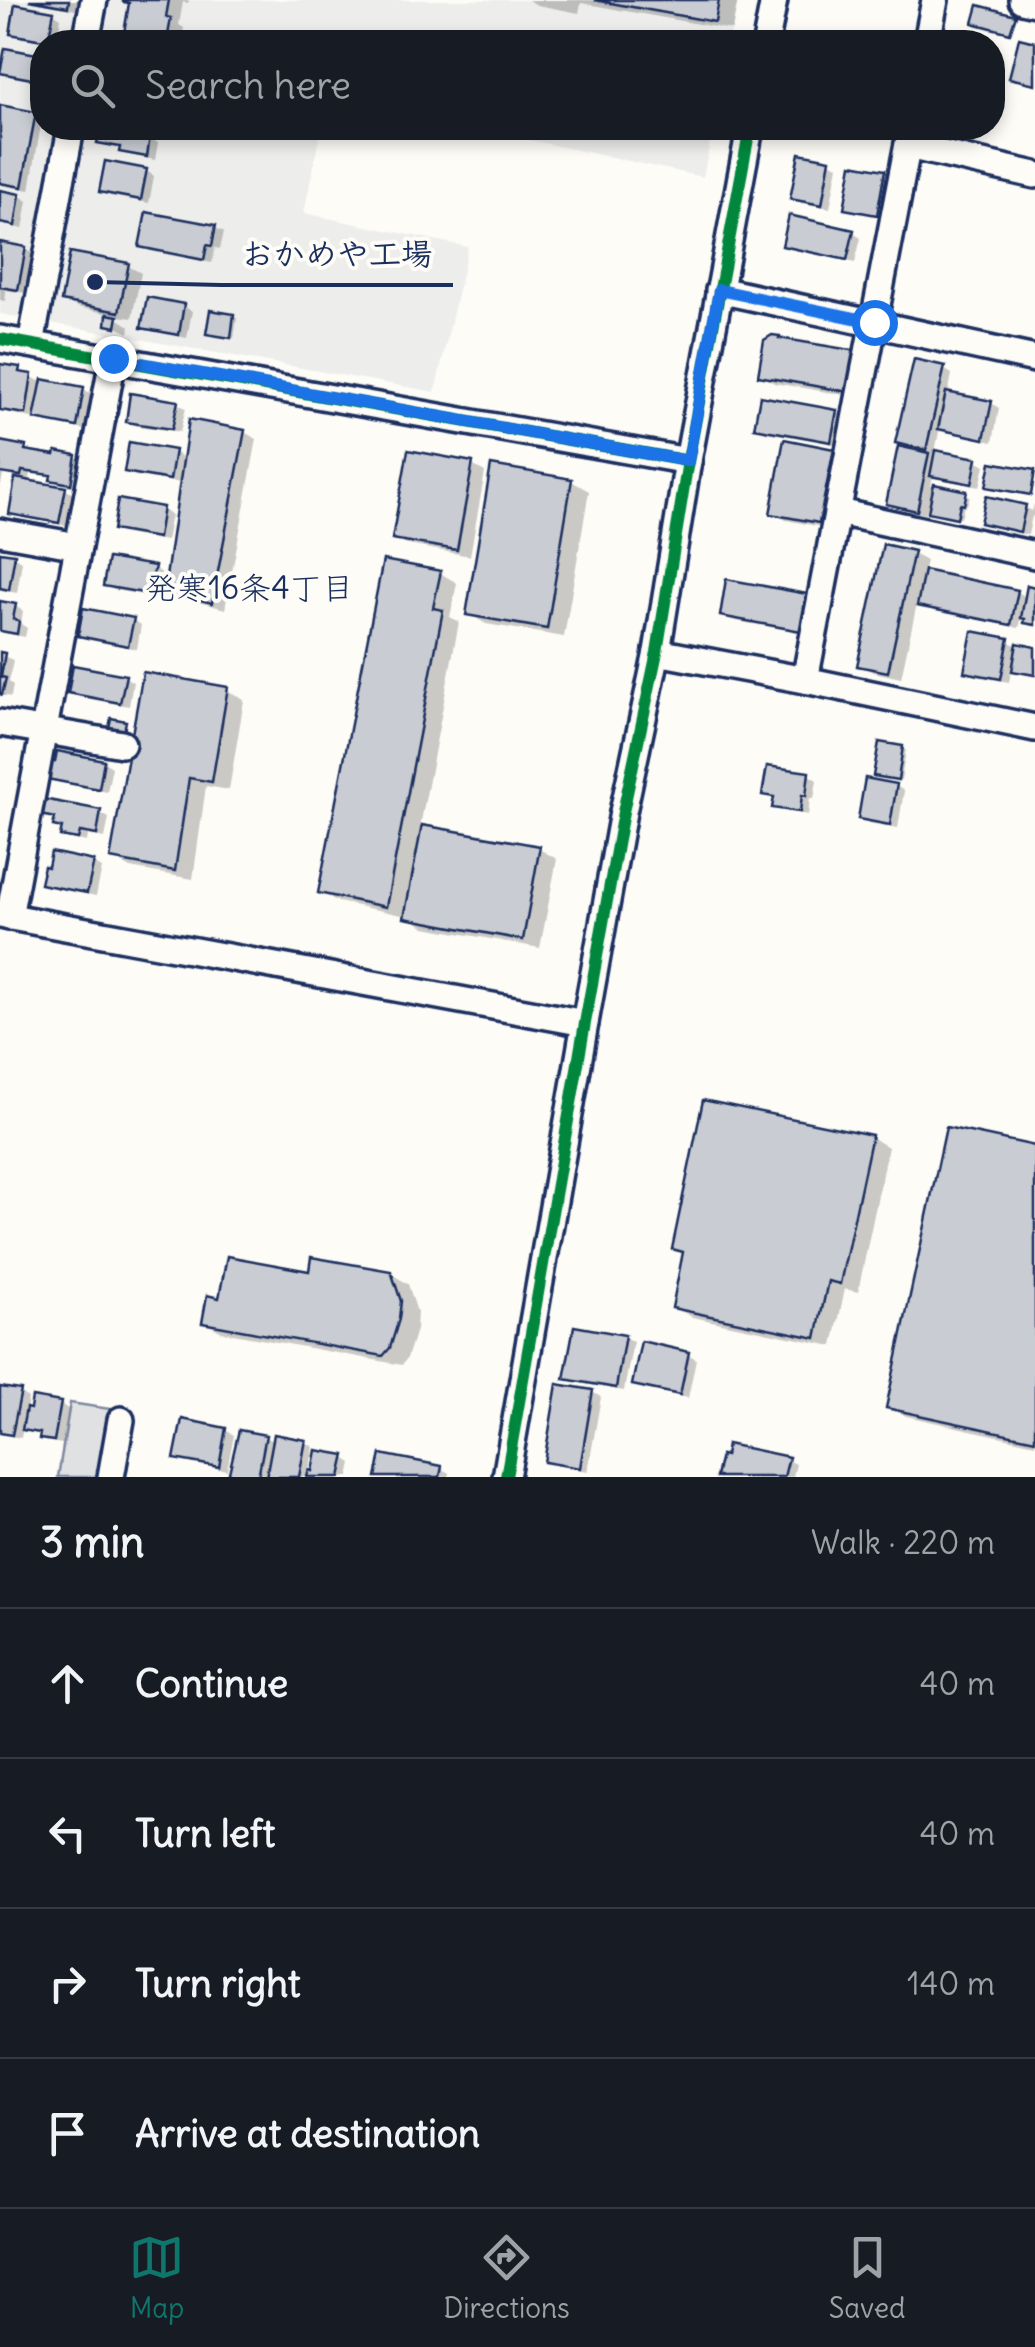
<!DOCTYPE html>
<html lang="en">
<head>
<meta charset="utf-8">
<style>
  body { margin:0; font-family:Delius,"Klee One",sans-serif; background:#242831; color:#f1f3f6 }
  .stop { position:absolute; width:30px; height:30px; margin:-22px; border:8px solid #1a73e8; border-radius:50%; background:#fff }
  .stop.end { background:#1a73e8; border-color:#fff; box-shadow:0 2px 10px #0008 }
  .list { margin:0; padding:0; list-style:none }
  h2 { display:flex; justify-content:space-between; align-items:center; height:130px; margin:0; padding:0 40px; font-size:42px }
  h2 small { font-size:32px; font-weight:400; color:#9ea1a6 }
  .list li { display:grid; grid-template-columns:65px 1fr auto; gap:30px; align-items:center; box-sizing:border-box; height:150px; padding:0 40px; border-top:2px solid #363941 }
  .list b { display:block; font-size:38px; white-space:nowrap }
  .list em { font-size:32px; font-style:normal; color:#9ea1a6 }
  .icon { flex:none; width:55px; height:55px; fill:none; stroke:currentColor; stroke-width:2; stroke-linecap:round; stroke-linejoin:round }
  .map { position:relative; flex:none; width:1035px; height:1477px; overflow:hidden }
  .search { position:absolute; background:#171b24; box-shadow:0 5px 15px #0003; left:30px; right:30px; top:30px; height:110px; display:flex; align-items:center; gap:25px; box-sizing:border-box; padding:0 35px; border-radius:40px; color:#9ea1a6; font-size:38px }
  .sheet { height:730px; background:#171b24 }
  nav { display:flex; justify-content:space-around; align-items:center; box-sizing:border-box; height:140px; border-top:2px solid #363941; background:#171b24; font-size:28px; color:#9ea1a6 }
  nav a { display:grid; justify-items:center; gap:5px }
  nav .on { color:#0f766e }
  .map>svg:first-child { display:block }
  .built { fill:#edeeec }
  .green { fill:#e0e1e3; stroke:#7e88a0; stroke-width:2.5 }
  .shadow { fill:#0003 }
  .building { fill:#c9ccd3; stroke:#1b2f5e; stroke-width:2.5 }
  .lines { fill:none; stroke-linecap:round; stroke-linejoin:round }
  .minor-casing { stroke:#1b2f5e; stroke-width:32 }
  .minor { stroke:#fdfcf7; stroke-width:25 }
  .cycleway-casing { stroke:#fdfcf7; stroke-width:19 }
  .cycleway { stroke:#00873e; stroke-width:12 }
  .route { stroke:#1a73e8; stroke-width:12 }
  .labels { text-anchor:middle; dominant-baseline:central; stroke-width:8; stroke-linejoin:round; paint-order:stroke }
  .neighbourhood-label { font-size:32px; fill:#1b2f5e; stroke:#fdfcf7 }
  .leader { fill:none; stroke:#1b2f5e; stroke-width:4 }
  .callout-dot { fill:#1b2f5e; stroke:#fdfcf7; stroke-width:4 }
  .callout-label { font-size:32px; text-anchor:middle; font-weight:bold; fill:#1b2f5e; stroke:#fdfcf7; stroke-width:8; stroke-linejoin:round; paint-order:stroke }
</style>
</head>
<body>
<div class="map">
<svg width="1035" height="1477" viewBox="0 0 1035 1477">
  <rect width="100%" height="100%" fill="#fdfcf7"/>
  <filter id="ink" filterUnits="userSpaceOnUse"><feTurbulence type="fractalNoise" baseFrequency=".01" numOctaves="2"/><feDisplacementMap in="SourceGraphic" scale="20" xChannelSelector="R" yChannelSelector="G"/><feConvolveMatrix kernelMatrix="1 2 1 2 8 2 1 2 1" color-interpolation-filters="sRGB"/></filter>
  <g filter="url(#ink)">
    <g class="built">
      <path d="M0,0H738L729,42H42V128H321L304,213L468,247L435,392L0,314Z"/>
      <path d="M473,128H713L703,177Z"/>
    </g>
    <path class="green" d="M70,1403L110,1409L98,1477H58Z"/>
    <g class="shadow">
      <path d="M25,0H78L76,10Z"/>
      <path d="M126,0H189L188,3L183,2L179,25L184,28L181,42H118H125L132,4Z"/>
      <path d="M528,0H738L732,30L581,3L579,13L537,5Z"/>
      <path d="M53,13L61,18L57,42L21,38L13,33Z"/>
      <path d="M7,51L42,57V82L12,77L3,72Z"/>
      <path d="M0,107L36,114L42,118L30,190L0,185Z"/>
      <path d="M102,128H147L155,132L153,140L158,143L155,160L130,155L122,149L108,146L100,141Z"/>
      <path d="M829,162L838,166L830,208L801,203L793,198Z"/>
      <path d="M146,171L154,176L149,203L110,196L102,191Z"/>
      <path d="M884,173L893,178L886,214L852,208V211L846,208Z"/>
      <path d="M0,192L20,196L28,201L23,229L0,224Z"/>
      <path d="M215,228L224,232L220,249L215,248L212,263L150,251L142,246Z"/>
      <path d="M853,233L861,238L855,263L794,249L785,244Z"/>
      <path d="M0,245L25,249L33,254L26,293L6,290L5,301L0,300Z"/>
      <path d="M128,266L141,273L132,318L112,315L130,326L129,333L108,323L110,314L77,307L64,300Z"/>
      <path d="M183,306L192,311L187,338L152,331L144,327Z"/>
      <path d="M233,316L237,318L234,338L212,334Z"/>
      <path d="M773,337L862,398L774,383L761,375Z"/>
      <path d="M0,367L19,370L43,383L83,389L92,394L85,430L0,411Z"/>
      <path d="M944,369L952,374L948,395L991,403L999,408L993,442L950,432L940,427L935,452L976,460L985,465L980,487L941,479L933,475L931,486L970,496L967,505H964L961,518L934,512L927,508L926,514L897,508L889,503L913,451L898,442Z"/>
      <path d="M132,396L178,404L186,408L180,432L137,426L128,421Z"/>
      <path d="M836,412L845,417L840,445L765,432L756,427Z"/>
      <path d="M244,432L257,439L225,609L180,597L167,590L182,483L135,476L127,471L174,452L186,459Z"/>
      <path d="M0,444L25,448L35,454L75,457L83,462L79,487L61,484L53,477L31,474L29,483L65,489L73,494L68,526L20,517L12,512L18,477L3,475L0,489Z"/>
      <path d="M833,451L846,459L832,529L786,520L773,513Z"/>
      <path d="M472,465L485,472L470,556L408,545L395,537Z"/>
      <path d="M571,481L589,491L564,637L486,624L469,614Z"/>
      <path d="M1034,504L1035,517L1032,516L1028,535L991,527L983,522L1025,507L1032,511Z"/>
      <path d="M163,510L171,515L166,541L124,534L115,529Z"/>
      <path d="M0,554L14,557L22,561L17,593L0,590Z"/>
      <path d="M913,554L926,561L923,572L1018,592L1027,598L1035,589V626L1022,616L1019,628L928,609L917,603L901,678L873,672L860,665Z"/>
      <path d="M154,568L162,573L158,597L114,590L106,585Z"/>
      <path d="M440,573L457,583L450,617L459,622L420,827L539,849L557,859L540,948L425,927L407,916L338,902L321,892Z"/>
      <path d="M806,596L815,601L809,634L731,620L722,615Z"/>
      <path d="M0,604L15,606L23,611L21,624L27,628L25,637L0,632Z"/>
      <path d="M133,620L141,625L137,649L89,640L80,635Z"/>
      <path d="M1008,641L1017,646L1035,649V677L1023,674L1012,668L1009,682L975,676L967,671Z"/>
      <path d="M0,655L13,660L9,682L13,685L11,697L0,695Z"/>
      <path d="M125,677L133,682L129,706L79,697L71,692Z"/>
      <path d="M227,690L244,700L229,790L206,786L193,879L130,868L113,858Z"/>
      <path d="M902,749L906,750L901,780L879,777Z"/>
      <path d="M104,762L112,767L107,792L58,782L50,777Z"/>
      <path d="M809,775L817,780L814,799L810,798L808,815L784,811L775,806L776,800L765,794Z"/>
      <path d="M896,786L904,791L898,828L869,823L860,818Z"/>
      <path d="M100,813L109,818L105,838L88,835L87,842L71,839L63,834L64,829L56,825L57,820L43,814Z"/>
      <path d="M93,863L102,868L96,896L52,887L43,883Z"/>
      <path d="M871,1137L888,1147L858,1292L845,1289L833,1346L692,1317L674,1307L685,1254L675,1248Z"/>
      <path d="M1035,1149V1444L906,1416L889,1406Z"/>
      <path d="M390,1273L408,1284L417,1312L416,1330L407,1358L402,1365L222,1332L204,1322L221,1301L311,1274Z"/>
      <path d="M625,1337L633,1342L624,1391L575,1382L567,1378Z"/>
      <path d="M688,1354L696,1359L688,1398L643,1389L634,1384Z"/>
      <path d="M0,1389L20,1393L28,1398L26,1411L60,1404L68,1409L62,1444L50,1442L42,1437L43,1435L33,1433L23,1427L21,1438L0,1434Z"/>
      <path d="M592,1392L601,1397L588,1471L555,1465L547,1460Z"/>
      <path d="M225,1430L234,1435L227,1470L185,1462L177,1458Z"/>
      <path d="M265,1437L275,1443L305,1442L314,1447L309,1471L313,1472L344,1458L352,1463L349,1477H231Z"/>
      <path d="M788,1460L796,1464L793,1477H719Z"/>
      <path d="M441,1468L449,1473V1477H379Z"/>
    </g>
    <g class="building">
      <path d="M29,0H69L68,7Z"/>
      <path d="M123,0H169L166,17L171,18L167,41L163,40L162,42H115L116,38L123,39L129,3L123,2Z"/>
      <path d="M594,0H719L715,22Z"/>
      <path d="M15,4L54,11L48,41L10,34Z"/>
      <path d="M978,5L1016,15L1010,33L973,23Z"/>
      <path d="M1019,38L1035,42V84L1009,78Z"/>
      <path d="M5,48L42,55V81L0,73Z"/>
      <path d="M0,105L36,112L22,187L0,183Z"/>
      <path d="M100,128H147L145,135L150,136L147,157L119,152L120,147L97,143Z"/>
      <path d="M799,153L830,159L822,205L790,199Z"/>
      <path d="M105,161L147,169L141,200L99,192Z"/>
      <path d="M852,164L885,170L877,215L844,209Z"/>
      <path d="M0,190L20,194L15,226L0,223Z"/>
      <path d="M146,212L216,225L212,246L207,245L204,260L139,247Z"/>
      <path d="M789,215L854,230L847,260L782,246Z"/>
      <path d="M0,242L26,247L18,290L0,287Z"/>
      <path d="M70,252L129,263L119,312L61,301Z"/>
      <path d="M147,297L184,304L179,335L141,328Z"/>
      <path d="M210,310L234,314L231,338L206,334Z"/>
      <path d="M107,314L118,316L116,327L106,325Z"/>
      <path d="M772,335L780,336L779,338L857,351L849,392L758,376L764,340Z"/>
      <path d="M914,359L945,366L926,450L895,443Z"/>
      <path d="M0,364L20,367L19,372L32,374L26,414L0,410Z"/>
      <path d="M42,379L84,387L77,427L34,419Z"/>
      <path d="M946,392L992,401L984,439L938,429Z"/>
      <path d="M130,393L178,401L172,429L126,422Z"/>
      <path d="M760,396L837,410L831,442L754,428Z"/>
      <path d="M189,419L245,430L212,603L164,591Z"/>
      <path d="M784,439L834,449L819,523L770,514Z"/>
      <path d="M0,441L26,446L25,450L55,455L56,451L76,455L71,484L50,480L51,475L22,471L21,476L0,473Z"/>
      <path d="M129,442L175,450L170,480L124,472Z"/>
      <path d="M898,446L929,453L917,511L886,504Z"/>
      <path d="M408,450L473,462L457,550L392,539Z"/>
      <path d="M935,450L977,458L972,484L930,476Z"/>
      <path d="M991,462L1035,470L1031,495L986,487Z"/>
      <path d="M491,465L572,479L547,629L466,615Z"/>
      <path d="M15,478L66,487L59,523L9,514Z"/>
      <path d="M934,484L967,491L964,505L960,504L957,518L928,512Z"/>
      <path d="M986,496L1026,505L1020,532L980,523Z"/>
      <path d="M118,499L163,507L158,538L113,530Z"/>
      <path d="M883,544L914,551L888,672L857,666Z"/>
      <path d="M0,552L15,554L9,590L0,588Z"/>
      <path d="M108,558L155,566L149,594L103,586Z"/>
      <path d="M383,560L441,571L433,608L443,610L386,907L318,893Z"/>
      <path d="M924,570L1018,590L1011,625L917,606Z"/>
      <path d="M726,579L807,594L801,631L720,616Z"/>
      <path d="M1027,585L1035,587V625L1024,623L1025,619L1021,618Z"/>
      <path d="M0,601L16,604L13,619L19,621L17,634L0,631Z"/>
      <path d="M83,608L134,618L128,646L78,636Z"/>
      <path d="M972,631L1009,638L1001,679L964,672Z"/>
      <path d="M1017,643L1035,647V675L1012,671Z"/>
      <path d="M0,652L5,653L1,677L6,678L2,695L0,694Z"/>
      <path d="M73,665L126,675L120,703L68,693Z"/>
      <path d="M143,672L228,687L212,782L189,778L175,871L110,859Z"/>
      <path d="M111,718L126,721L124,731L109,728Z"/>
      <path d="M879,742L903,746L898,780L873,776Z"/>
      <path d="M57,751L104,760L99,789L47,779L50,761L55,762Z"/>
      <path d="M767,766L809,772L806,796L802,795L800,812L772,808L774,797L762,795Z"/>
      <path d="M865,778L897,784L890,825L858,819Z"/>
      <path d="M43,799L101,810L97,835L80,832L78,839L60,836L62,828L53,826L55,818L40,815Z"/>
      <path d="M422,825L540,846L523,940L404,918Z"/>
      <path d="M51,852L94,861L87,893L40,884L44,866L48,867Z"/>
      <path d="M703,1100L872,1135L840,1284L828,1281L816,1338L672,1308L683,1252L672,1249Z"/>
      <path d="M946,1127L1035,1146V1440L886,1408Z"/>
      <path d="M227,1256L309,1271L311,1257L391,1271L401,1301L399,1319L390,1348L383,1356L202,1323L207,1295L219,1298Z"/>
      <path d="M574,1326L625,1335L616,1388L564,1379Z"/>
      <path d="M641,1341L689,1352L680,1395L632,1385Z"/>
      <path d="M557,1384L593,1390L580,1468L544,1462Z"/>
      <path d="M0,1387L21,1390L12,1435L0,1433Z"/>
      <path d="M32,1397L61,1402L54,1441L39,1439L40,1433L22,1430L26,1408L30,1409Z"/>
      <path d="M182,1419L226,1428L219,1467L174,1459Z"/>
      <path d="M239,1430L266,1435L258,1477H228Z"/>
      <path d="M274,1434L306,1440L299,1477H266Z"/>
      <path d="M727,1444L789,1457L784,1477H716L721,1455L725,1456Z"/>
      <path d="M316,1450L345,1455L340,1477H307L309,1470L312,1471Z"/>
      <path d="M381,1454L442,1466L440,1477H376Z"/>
    </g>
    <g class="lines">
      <g class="minor-casing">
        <g id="minor">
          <path d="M1022,0L1035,3"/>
          <path d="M86,42L94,0"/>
          <path d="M766,42L774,0"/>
          <path d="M927,42L935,0"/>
          <path d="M908,146L1035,175"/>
          <path d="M719,290L1035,359"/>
          <path d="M0,339L688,461"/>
          <path d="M31,344L71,128"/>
          <path d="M838,512L1035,555"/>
          <path d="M0,532L78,546"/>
          <path d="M657,652L805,680L1035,728"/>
          <path d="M805,680L911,128"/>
          <path d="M0,723L122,744"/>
          <path d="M0,915L585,1023"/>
          <path d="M9,917L113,359"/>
          <path d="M111,1477L121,1420"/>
          <path d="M506,1477L585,1023L623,812L657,652L688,461L750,128"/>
        </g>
      </g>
      <use href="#minor" class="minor"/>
      <g class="cycleway-casing">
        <g id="cycleway">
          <path d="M0,339L688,461"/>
          <path d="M506,1477L585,1023L623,812L657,652L688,461L750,128"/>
        </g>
      </g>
      <use href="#cycleway" class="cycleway"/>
    </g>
  </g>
  <g class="lines" filter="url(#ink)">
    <path class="route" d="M113,358L688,461L719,290L874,322"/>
  </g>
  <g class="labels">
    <g class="neighbourhood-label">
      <text x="249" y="587">発寒16条4丁目</text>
    </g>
  </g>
  <path class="leader" d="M95 282L221 285H453"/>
  <circle class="callout-dot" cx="95" cy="282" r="10"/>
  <g class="callout-label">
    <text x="337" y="265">おかめや工場</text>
  </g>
</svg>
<div class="stop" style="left:874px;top:322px"></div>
<div class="stop end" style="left:113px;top:358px"></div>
<div class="search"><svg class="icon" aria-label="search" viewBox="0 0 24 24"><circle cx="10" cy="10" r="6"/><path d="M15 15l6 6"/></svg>Search here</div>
</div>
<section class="sheet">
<h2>3 min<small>Walk · 220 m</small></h2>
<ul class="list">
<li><svg class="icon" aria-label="ahead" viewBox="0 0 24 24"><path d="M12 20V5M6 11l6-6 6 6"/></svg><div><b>Continue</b></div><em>40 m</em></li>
<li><svg class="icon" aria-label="left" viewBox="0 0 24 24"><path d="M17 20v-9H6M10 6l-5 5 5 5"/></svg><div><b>Turn left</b></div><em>40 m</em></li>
<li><svg class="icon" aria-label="right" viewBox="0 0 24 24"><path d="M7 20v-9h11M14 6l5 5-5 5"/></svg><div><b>Turn right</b></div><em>140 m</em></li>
<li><svg class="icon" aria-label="arrive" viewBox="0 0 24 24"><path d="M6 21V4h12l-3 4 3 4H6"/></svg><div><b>Arrive at destination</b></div></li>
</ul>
</section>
<nav>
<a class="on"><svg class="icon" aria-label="map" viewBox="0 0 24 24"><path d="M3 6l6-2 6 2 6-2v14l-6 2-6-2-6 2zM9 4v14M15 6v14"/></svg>Map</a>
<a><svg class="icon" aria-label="directions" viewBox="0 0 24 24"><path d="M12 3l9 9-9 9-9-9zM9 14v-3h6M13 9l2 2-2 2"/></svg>Directions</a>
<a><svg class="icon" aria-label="saved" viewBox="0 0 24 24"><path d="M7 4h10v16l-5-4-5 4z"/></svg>Saved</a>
</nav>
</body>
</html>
